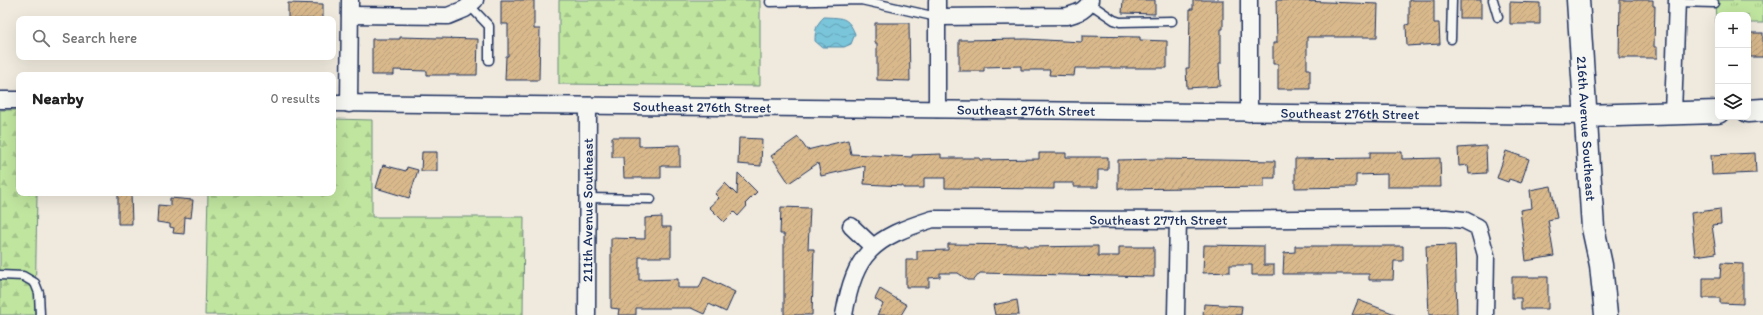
<!DOCTYPE html>
<html lang="en">
<head>
<meta charset="utf-8">
<style>
  body { margin:0; font-family:Itim,sans-serif; background:#f2f2f2; color:#222 }
  .controls { position:absolute; right:12px; top:12px; display:grid; overflow:hidden; border-radius:8px; box-shadow:0 4px 16px #0002 }
  .controls button { width:36px; height:36px; display:grid; place-items:center; padding:0; border:0; border-bottom:1px solid #e0e0e0; background:#fff; color:#222; font:20px sans-serif }
  .list { margin:0; padding:0; list-style:none }
  h2 { display:flex; justify-content:space-between; align-items:center; height:52px; margin:0; padding:0 16px; font-size:17px }
  h2 small { font-size:13px; font-weight:400; color:#767676 }
  .icon { flex:none; width:22px; height:22px; fill:none; stroke:currentColor; stroke-width:2; stroke-linecap:round; stroke-linejoin:round }
  .map { position:relative; flex:none; width:1763px; height:315px; overflow:hidden }
  .search { position:absolute; background:#fff; box-shadow:0 4px 16px #0002; left:16px; top:16px; width:320px; height:44px; display:flex; align-items:center; gap:10px; box-sizing:border-box; padding:0 14px; border-radius:8px; color:#767676; font-size:15px }
  .panel { position:absolute; background:#fff; box-shadow:0 4px 16px #0002; left:16px; top:72px; width:320px; height:124px; border-radius:8px }
  .map>svg:first-child { display:block }
  .grass { fill:url(#grass-tufts); stroke:#6e8a7e }
  .forest { fill:url(#forest-firs); stroke:#6e8a7e }
  .water { fill:url(#water-waves); stroke:#5489a8 }
  .building { fill:url(#building-hatch); stroke:#1b2f5e }
  .lines { fill:none; stroke-linecap:round; stroke-linejoin:round }
  .lane-casing { stroke:#1b2f5e; stroke-width:11 }
  .street-casing { stroke:#1b2f5e; stroke-width:19 }
  .secondary-casing { stroke:#1b2f5e; stroke-width:25 }
  .lane { stroke:#f6f6f2; stroke-width:8 }
  .street { stroke:#f6f6f2; stroke-width:16 }
  .secondary { stroke:#f6f6f2; stroke-width:22 }
  .labels { text-anchor:middle; dominant-baseline:central; stroke-width:3.5; stroke-linejoin:round; paint-order:stroke }
  .street-label { font-size:14px; fill:#1b2f5e; stroke:#f6f6f2 }
</style>
</head>
<body>
<div class="map">
<svg width="1763" height="315" viewBox="0 0 1763 315">
  <defs>
    <pattern id="grass-tufts" width="24" height="20" patternUnits="userSpaceOnUse"><rect width="24" height="20" fill="#c0e59f"/><path d="M3 7l-1-3M5 7V3M7 7l1-3M15 17l-1-3M17 17v-4M19 17l1-3" fill="none" stroke="#a4c58b"/></pattern>
    <pattern id="forest-firs" width="22" height="20" patternUnits="userSpaceOnUse"><rect width="22" height="20" fill="#c0e59f"/><path d="M5 1l3.5 6h-7zM16 11l3.5 6h-7z" fill="#a4c58b"/></pattern>
    <pattern id="water-waves" width="16" height="10" patternUnits="userSpaceOnUse"><rect width="16" height="10" fill="#7ac5da"/><path d="M0 5q4-4 8 0t8 0" fill="none" stroke="#63a0b4"/></pattern>
    <pattern id="building-hatch" width="6" height="6" patternUnits="userSpaceOnUse"><rect width="6" height="6" fill="#d9b98c"/><path d="M-1 1l2-2M0 6l6-6M5 7l2-2" fill="none" stroke="#ba9f7b"/></pattern>
  </defs>
  <rect width="100%" height="100%" fill="#f0eade"/>
  <filter id="ink" filterUnits="userSpaceOnUse"><feTurbulence type="fractalNoise" baseFrequency=".025" numOctaves="2"/><feDisplacementMap in="SourceGraphic" scale="8" xChannelSelector="R" yChannelSelector="G"/><feConvolveMatrix kernelMatrix="1 2 1 2 8 2 1 2 1" color-interpolation-filters="sRGB"/></filter>
  <g filter="url(#ink)">
    <path class="grass" d="M1715,0H1763V23H1748V15H1718V23H1716Z"/>
    <g class="forest">
      <path d="M559,0H760V86L559,84Z"/>
      <path d="M0,110H19V193H37L35,315H0Z"/>
      <path d="M333,119L372,120V217H524L523,315H205L208,193H333Z"/>
    </g>
    <path class="water" d="M824,17C841,18 848,16 855,34L851,44L844,47H822L815,41C815,31 816,24 824,17Z"/>
    <g class="building">
      <path d="M501,0H534V29H540L539,80H505L506,56H508V24H501Z"/>
      <path d="M1123,0H1155V14L1122,13Z"/>
      <path d="M1193,0H1223V29H1221V63H1219L1220,86L1187,88L1186,68H1189L1190,9H1193Z"/>
      <path d="M1276,0L1378,4L1377,37H1307V69H1310V89H1278V64H1273V43H1277Z"/>
      <path d="M1409,0H1434V23H1439L1440,44L1407,46L1406,25L1409,24Z"/>
      <rect x="1460" y="0" width="21" height="18"/>
      <path d="M1620,0H1653V6H1655L1654,47H1657V58H1619Z"/>
      <path d="M1510,2L1540,3V24H1510Z"/>
      <path d="M288,3L323,4V19H288Z"/>
      <path d="M875,23H909L910,81L877,80V43H875Z"/>
      <rect x="1750" y="33" width="13" height="24"/>
      <path d="M1082,36L1140,37V40L1167,41V68H1075L1074,76L1049,75L1050,70H1021V66L984,67V71H959V40L1026,39L1082,42Z"/>
      <path d="M400,37L478,39L477,75H427V71L394,70V75H372V39H400Z"/>
      <path d="M612,137H639V146L680,145V166H661V178H624L623,157H612Z"/>
      <path d="M798,137L807,150L848,140L851,154L912,157V155L941,154V158H980V160L1039,159V153H1066V157H1108V170H1098V187H1074V183H1054V189L945,188V178H924V188H903V186L864,184L865,166L821,176L818,163L789,183L771,156Z"/>
      <path d="M739,138L762,139L761,166L738,164Z"/>
      <path d="M1486,146L1487,173L1469,174L1468,165L1459,166L1458,148Z"/>
      <path d="M1506,151L1529,159L1521,183L1509,179L1508,182L1497,178Z"/>
      <path d="M422,152H437V171H421Z"/>
      <path d="M1370,152H1402V159L1440,158L1441,187H1387V174L1356,175V187L1295,188V159L1370,158Z"/>
      <path d="M1755,153L1756,173L1712,175L1711,155Z"/>
      <path d="M1157,159L1275,161V178H1264V187L1118,189V160Z"/>
      <path d="M383,165L406,171L407,167L418,170L409,198L376,188Z"/>
      <path d="M738,173L757,192L745,204L747,206L738,216L734,212L724,222L709,207L719,198L715,194L725,183L737,195Z"/>
      <path d="M1551,186L1557,218L1548,220L1554,256L1526,261L1520,210L1532,208L1530,190Z"/>
      <path d="M118,193H131L132,224H118Z"/>
      <path d="M170,198L193,200L191,218L185,217L184,234L173,233L174,228L170,227V224L157,222L158,205L170,206Z"/>
      <path d="M781,207L810,208L808,249H814L812,315H784V234H780Z"/>
      <path d="M1720,209L1721,224L1712,225L1716,253L1695,256L1691,213Z"/>
      <path d="M662,217V227H671V257H639V280L678,279V288H699L704,277L735,292L726,312L709,304L704,314L691,308H636V315H618L619,309L611,308V238L645,239V218Z"/>
      <path d="M948,244L1027,245V247L1098,246V256H1119V247H1154V277L980,273L974,280H968L958,273H940V277L929,278V287H906V260H917V251L948,250Z"/>
      <path d="M1204,245L1264,246V265H1274V275H1252V265H1230V272L1203,273Z"/>
      <path d="M1455,245L1457,314L1429,315L1426,246Z"/>
      <path d="M1295,246H1403V261H1394L1393,280H1369V274H1283L1284,253L1295,252Z"/>
      <path d="M1721,263L1743,264V304L1720,303V298H1703V278H1720Z"/>
      <path d="M1512,277H1548V309H1521V298H1512Z"/>
      <path d="M880,289L907,305L901,315H877L883,304L875,299Z"/>
      <path d="M1017,300L1019,315H995L993,305Z"/>
      <path d="M1358,300L1395,314L1394,315H1352Z"/>
      <path d="M1204,304L1242,306L1241,315H1203Z"/>
    </g>
    <g class="lines">
      <g class="lane-casing">
        <g id="lane">
          <path d="M1493,0L1498,17"/>
          <path d="M770,2L861,0L937,17"/>
          <path d="M1677,2L1714,3"/>
          <path d="M1089,3L1114,20L1120,22L1172,21"/>
          <path d="M470,6L489,26V60"/>
          <path d="M1451,39L1452,0"/>
          <path d="M587,198L651,199"/>
          <path d="M0,275L23,276L35,283L39,293L40,315"/>
        </g>
      </g>
      <g class="street-casing">
        <g id="street">
          <path d="M937,0V109"/>
          <path d="M1249,0V113"/>
          <path d="M350,15L448,16L465,9L475,0"/>
          <path d="M937,17L1067,16C1077,13 1087,11 1090,0"/>
          <path d="M0,100H19"/>
          <path id="s1" d="M333,103L1584,116"/>
          <path d="M349,104L350,0"/>
          <path d="M1673,113L1677,0"/>
          <path d="M851,226L872,246"/>
          <path id="s2" d="M587,315L588,106"/>
          <path id="s3" d="M844,315C855,252 873,238 933,219L1178,220L1446,218L1464,220L1478,227L1486,255L1485,315"/>
          <path d="M1176,315L1178,220"/>
        </g>
      </g>
      <g class="secondary-casing">
        <g id="secondary">
          <path id="s4" d="M1578,0L1593,228L1601,265L1606,315"/>
          <path d="M1748,111L1763,110"/>
          <path d="M1584,116L1718,112"/>
        </g>
      </g>
      <use href="#lane" class="lane"/>
      <use href="#street" class="street"/>
      <use href="#secondary" class="secondary"/>
    </g>
  </g>
  <g class="labels">
    <g class="street-label">
      <text stroke="none"><textPath href="#s1" startOffset="369">Southeast 276th Street</textPath></text>
      <text stroke="none"><textPath href="#s1" startOffset="693">Southeast 276th Street</textPath></text>
      <text stroke="none"><textPath href="#s1" startOffset="1017">Southeast 276th Street</textPath></text>
      <text stroke="none"><textPath href="#s4" startOffset="129">216th Avenue Southeast</textPath></text>
      <text stroke="none"><textPath href="#s2" startOffset="105">211th Avenue Southeast</textPath></text>
      <text stroke="none"><textPath href="#s3" startOffset="367">Southeast 277th Street</textPath></text>
    </g>
  </g>
</svg>
<div class="controls">
<button>+</button>
<button>−</button>
<button><svg class="icon" aria-label="layers" viewBox="0 0 24 24"><path d="M12 4l9 5-9 5-9-5zM3 14l9 5 9-5"/></svg></button>
</div>
<div class="search"><svg class="icon" aria-label="search" viewBox="0 0 24 24"><circle cx="10" cy="10" r="6"/><path d="M15 15l6 6"/></svg>Search here</div>
<section class="panel">
<h2>Nearby<small>0 results</small></h2>
<ul class="list">
</ul>
</section>
</div>
</body>
</html>
